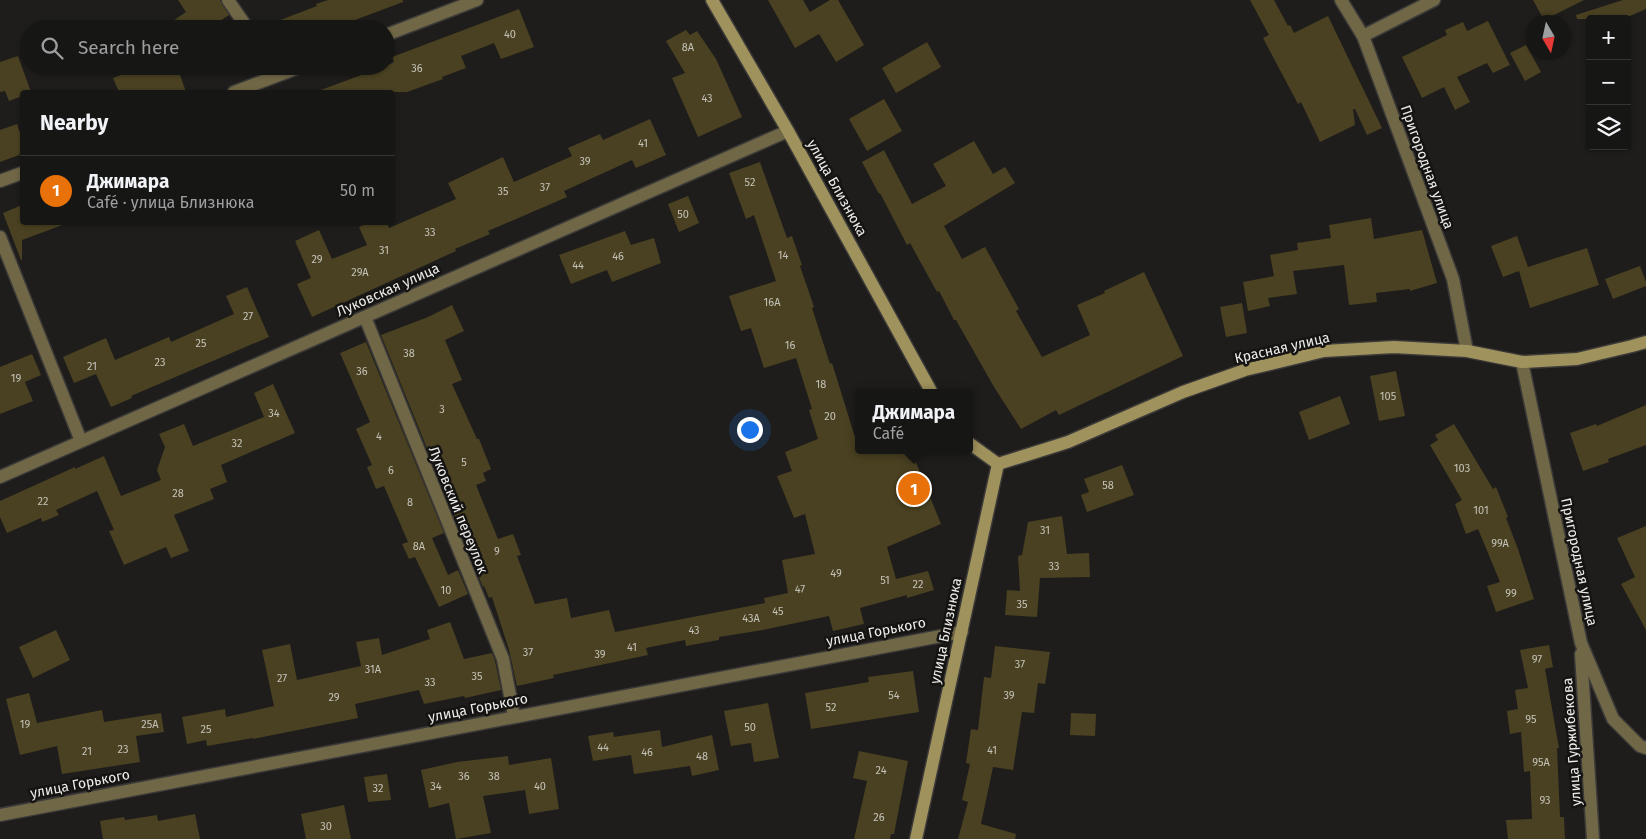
<!DOCTYPE html>
<html lang="en">
<head>
<meta charset="utf-8">
<style>
  body { margin:0; font-family:"Fira Sans",sans-serif; background:#232322; color:#f1f3f6 }
  .controls { position:absolute; right:15px; top:15px; display:grid; overflow:hidden; border-radius:5px; box-shadow:0 1px 4px #0004 }
  .controls button { width:45px; height:45px; display:grid; place-items:center; padding:0; border:0; border-bottom:1px solid #353534; background:#161614; color:#f1f3f6; font:25px sans-serif }
  .compass { position:absolute; left:1526px; top:15px; width:45px; height:45px; border-radius:50%; background:#161614; box-shadow:0 1px 4px #0004; rotate:171deg }
  .you { position:absolute; left:749px; top:429px; width:18px; height:18px; margin:-12px; border:4px solid #fff; border-radius:50%; background:#1a73e8; box-shadow:0 0 0 8px #1a73e833 }
  .badge { display:grid; place-items:center; width:32px; height:32px; border-radius:50%; background:#0b8043; color:#fff; font-size:16px; font-weight:700 }
  .pin { position:absolute; translate:-50% -50%; border:2px solid #fff; box-shadow:0 1px 5px #0006 }
  .popup { position:absolute; left:855px; top:389px; width:118px; height:65px; box-sizing:border-box; display:grid; place-content:center; border-radius:5px; background:#161614; filter:drop-shadow(0 1px 4px #0005); font-size:16px; white-space:nowrap; color:#9e9fa0 }
  .popup b { font-size:19px; color:#f1f3f6 }
  .popup::after { content:''; position:absolute; left:50%; top:100%; margin-left:-10px; border:10px solid transparent; border-top-color:#161614 }
  .list { margin:0; padding:0; list-style:none }
  h2 { display:flex; justify-content:space-between; align-items:center; height:65px; margin:0; padding:0 20px; font-size:21px }
  h2 small { font-size:16px; font-weight:400; color:#9e9fa0 }
  .list li { display:grid; grid-template-columns:32px 1fr auto; gap:15px; align-items:center; box-sizing:border-box; height:70px; padding:0 20px; border-top:1px solid #353534 }
  .list b { display:block; font-size:19px; white-space:nowrap }
  .list p { margin:0; font-size:16px; white-space:nowrap; color:#9e9fa0 }
  .list em { font-size:16px; font-style:normal; color:#9e9fa0 }
  .icon { flex:none; width:28px; height:28px; fill:none; stroke:currentColor; stroke-width:2; stroke-linecap:round; stroke-linejoin:round }
  .map { position:relative; flex:none; width:1646px; height:839px; overflow:hidden }
  .search { position:absolute; background:#161614; box-shadow:0 1px 4px #0004; left:20px; top:20px; width:375px; height:55px; display:flex; align-items:center; gap:12px; box-sizing:border-box; padding:0 18px; border-radius:28px; color:#9e9fa0; font-size:19px }
  .panel { position:absolute; background:#161614; box-shadow:0 1px 4px #0004; left:20px; top:90px; width:375px; height:135px; border-radius:5px }
  .map>svg:first-child { display:block }
  .building { fill:#494121 }
  .lines { fill:none; stroke-linecap:round; stroke-linejoin:round }
  .street-casing { stroke:#3b3a38; stroke-width:15 }
  .secondary-casing { stroke:#3b3a38; stroke-width:15 }
  .street { stroke:#706746; stroke-width:12 }
  .secondary { stroke:#a0925c; stroke-width:12 }
  .labels { text-anchor:middle; dominant-baseline:central; stroke-width:5; stroke-linejoin:round; paint-order:stroke }
  .number-label { font-size:11px; fill:#c4c2b8 }
  .street-label { font-size:14px; fill:#ededeb; stroke:#151412 }
</style>
</head>
<body>
<div class="map">
<svg width="1646" height="839" viewBox="0 0 1646 839">
  <rect width="100%" height="100%" fill="#1e1d1b"/>
  <g class="building">
    <path d="M178,0H220L229,15L208,29H161L186,12Z"/>
    <path d="M328,0H403V2L331,29H262V27L317,6L316,4Z"/>
    <path d="M768,0H803L810,12L830,0H838L864,45L836,62L819,34L795,48Z"/>
    <path d="M1250,0H1274L1288,26L1290,25L1294,33L1328,16L1382,128L1367,135L1355,109H1353L1355,125L1320,142L1301,102L1298,104L1263,38L1269,35Z"/>
    <path d="M1533,0H1584L1544,20Z"/>
    <path d="M1623,0H1646V9L1623,19H1577L1576,15Z"/>
    <path d="M519,9L534,47L501,59L494,43L461,56L466,68L442,77L443,79L407,92H319L318,91L386,66L394,62L392,57Z"/>
    <path d="M1488,21L1510,65L1493,73L1487,63L1457,77L1470,102L1455,110L1444,87L1422,98L1402,57L1447,35L1445,30L1463,22L1467,31Z"/>
    <path d="M686,30L690,35L697,31L716,59L742,117L698,137L672,78L685,73L666,41Z"/>
    <path d="M927,42L941,67L896,93L882,68Z"/>
    <path d="M1526,45L1541,72L1525,81L1510,53Z"/>
    <path d="M18,56L31,92H22V96L9,101L5,91L0,92V62Z"/>
    <path d="M144,66H146L149,73L168,66H177L186,92H119L113,78Z"/>
    <path d="M884,99L902,131L867,151L849,119Z"/>
    <path d="M650,119L666,155L636,168L632,160L564,191L567,197L488,231L490,234L455,249L456,251L312,317L297,284L311,278L295,241L319,230L332,259L367,245L359,227L370,222H387L389,228L456,199L448,183L503,157L514,182L572,156L568,148L600,134L603,140Z"/>
    <path d="M17,124L22,139V154L0,162V130Z"/>
    <path d="M974,141L993,174L1005,167L1015,183L944,226L962,259L985,247L1019,309L1016,311L1042,357L1090,335L1077,305L1105,293L1104,291L1144,272L1183,356L1059,415L1056,410L1021,429L994,387L956,320H954L939,291L937,292L910,243L907,245L880,193L879,194L862,162L884,150L912,204L946,186L933,164Z"/>
    <path d="M760,162L787,238L792,236L802,265L800,266L814,307L812,308L830,364L832,363L859,450H911L941,524L887,547L896,579L928,571L934,590L907,598V595L860,608L864,624L833,631L829,616L763,630L719,637V640L686,646L685,640L646,648L648,655L553,675L554,678L517,686L509,650L492,597L489,598L484,586L483,587L473,563L478,561L465,525L459,527L381,335L428,317L452,305L464,331L445,340L462,380L452,384L477,439H479L491,469L483,473L486,481L476,485L498,539L513,534L521,555L517,556L535,604L567,598L571,618L609,610L615,632L765,603L764,598L788,593L782,560L815,554L805,514L794,518L777,476L792,471L785,452L818,439L809,410L812,409L796,358L764,368L751,328L741,331L729,296L776,281L754,215L746,219L729,173Z"/>
    <path d="M688,196L699,223L679,232L668,204Z"/>
    <path d="M22,205V222H65V224L22,240V260H21L3,213Z"/>
    <path d="M1371,218L1374,239L1422,230L1437,283L1410,291V289L1376,293L1377,302L1349,305L1344,265L1293,271L1297,294L1268,298L1270,306L1248,311L1243,282L1274,276L1270,255L1298,250L1297,243L1331,238L1329,225Z"/>
    <path d="M625,231L631,245L654,238L661,263L612,282L607,270L571,284L559,255Z"/>
    <path d="M1517,236L1528,267L1587,248L1599,285L1530,308L1519,271L1503,277L1491,246Z"/>
    <path d="M1640,266L1646,282V286L1613,299L1605,279Z"/>
    <path d="M247,287L269,337L131,396L132,398L111,407L96,374L74,383L63,357L106,338L115,360L169,337L171,342L234,314L226,296Z"/>
    <path d="M1242,303L1247,333L1226,337L1220,307Z"/>
    <path d="M366,342L444,533L432,538L448,575L458,570L468,594L439,607L415,557L409,559L402,544L408,542L384,486L376,489L367,467L372,465L356,429L370,422L340,353Z"/>
    <path d="M32,354L41,375L25,382L33,401L0,414V367Z"/>
    <path d="M1396,371L1405,416L1379,421L1370,376Z"/>
    <path d="M273,384L295,433L221,465L227,482L210,489L214,499L174,515L189,551L171,558L166,547L124,565L109,531L114,530L97,491L56,510L59,515L42,522L41,518L7,533L0,517V501L75,467V469L104,456L121,496L161,480L157,470L165,447L159,434L184,424L193,446L264,417L254,393Z"/>
    <path d="M1340,396L1350,424L1309,440L1299,412Z"/>
    <path d="M1646,405V445L1608,459L1609,462L1583,471L1570,433L1596,424L1597,426Z"/>
    <path d="M1454,424L1493,489L1496,487L1508,517L1506,518L1518,549L1534,599L1496,612L1487,586L1500,582L1478,529L1466,534L1455,504L1462,500L1430,445L1438,440L1435,435Z"/>
    <path d="M1122,465L1134,495L1087,512L1081,495L1089,492L1084,479Z"/>
    <path d="M1062,516L1067,554L1089,553L1090,577L1040,578L1037,617L1005,615L1007,590L1020,591L1018,556L1022,555L1028,522Z"/>
    <path d="M1646,526V630L1621,584L1635,577L1617,538Z"/>
    <path d="M450,622L464,659L492,653L495,661L501,690L465,698L464,696L424,704L419,690L355,704L358,718L253,739V738L207,746L206,740L187,744L182,717L225,709L226,717L274,706L262,650L290,644L297,680L361,666L356,642L379,638L382,655L430,639L427,630Z"/>
    <path d="M56,630L70,660L33,678L19,647Z"/>
    <path d="M1549,645L1553,667L1545,669L1559,748H1557L1560,817H1564L1565,839H1508L1506,820L1532,819L1530,771L1524,772L1521,732L1510,734L1507,711L1518,709L1515,690L1528,688L1520,650Z"/>
    <path d="M995,646L1050,652L1045,684L1038,683L1034,713L1022,712L1013,770L993,767L981,824L1016,834L1015,839H958L968,802L962,800L970,764L966,763L971,729L978,730L984,677L991,678Z"/>
    <path d="M913,671L919,712L811,729L805,693L869,682L868,677Z"/>
    <path d="M29,693L37,723L102,710L104,722L161,713L164,732L136,736L140,762L62,774L57,746L20,755L6,699Z"/>
    <path d="M768,703L779,758L754,762L751,743L731,746L724,711Z"/>
    <path d="M1071,713L1096,714L1095,736L1070,735Z"/>
    <path d="M660,730L662,747L712,735L719,770L692,776L690,766L634,774L631,755L593,761L588,736L613,732L614,737Z"/>
    <path d="M859,751L908,761L894,834H891L890,839H854L867,781L853,778Z"/>
    <path d="M508,756L509,765L551,758L559,809L529,814L525,790L483,796L491,833L456,839L449,803L429,808L421,770L457,762Z"/>
    <path d="M387,774L391,800L368,802L364,777Z"/>
    <path d="M344,805L351,839H306L301,814Z"/>
    <path d="M195,814L200,839H103L100,821L124,817L125,820L157,815L158,821Z"/>
  </g>
  <g class="lines">
    <g class="street-casing">
      <g id="street">
        <path d="M228,0L248,29"/>
        <path d="M1341,0L1363,36L1453,279L1467,351"/>
        <path d="M386,35L477,0"/>
        <path d="M1363,36L1434,0"/>
        <path d="M234,92L303,66"/>
        <path d="M0,181L22,173"/>
        <path d="M0,237L81,441"/>
        <path d="M365,317L503,659L514,716"/>
        <path d="M1522,362L1581,643L1613,719L1640,746L1646,748"/>
        <path d="M0,477L788,131"/>
        <path d="M1581,654L1593,839"/>
        <path d="M0,815L962,632"/>
      </g>
    </g>
    <g class="secondary-casing">
      <g id="secondary">
        <path d="M712,0L788,131L932,393"/>
        <path d="M969,443L998,464"/>
        <path d="M998,464L1068,442L1183,392L1245,370L1324,351L1394,347L1467,351L1522,362L1577,359L1632,346L1646,342"/>
        <path d="M916,839L998,464"/>
      </g>
    </g>
    <use href="#street" class="street"/>
    <use href="#secondary" class="secondary"/>
  </g>
  <g class="labels">
    <g class="number-label">
      <text x="510" y="34">40</text>
      <text x="688" y="47">8А</text>
      <text x="417" y="68">36</text>
      <text x="707" y="98">43</text>
      <text x="643" y="143">41</text>
      <text x="585" y="161">39</text>
      <text x="750" y="182">52</text>
      <text x="545" y="187">37</text>
      <text x="503" y="191">35</text>
      <text x="683" y="214">50</text>
      <text x="430" y="232">33</text>
      <text x="384" y="250">31</text>
      <text x="783" y="255">14</text>
      <text x="618" y="256">46</text>
      <text x="317" y="259">29</text>
      <text x="578" y="265">44</text>
      <text x="360" y="272">29А</text>
      <text x="772" y="302">16А</text>
      <text x="248" y="316">27</text>
      <text x="201" y="343">25</text>
      <text x="790" y="345">16</text>
      <text x="409" y="353">38</text>
      <text x="160" y="362">23</text>
      <text x="92" y="366">21</text>
      <text x="362" y="371">36</text>
      <text x="16" y="378">19</text>
      <text x="821" y="384">18</text>
      <text x="1388" y="396">105</text>
      <text x="442" y="409">3</text>
      <text x="274" y="413">34</text>
      <text x="830" y="416">20</text>
      <text x="379" y="436">4</text>
      <text x="237" y="443">32</text>
      <text x="464" y="462">5</text>
      <text x="1462" y="468">103</text>
      <text x="391" y="470">6</text>
      <text x="1108" y="485">58</text>
      <text x="178" y="493">28</text>
      <text x="43" y="501">22</text>
      <text x="410" y="502">8</text>
      <text x="1481" y="510">101</text>
      <text x="1045" y="530">31</text>
      <text x="1500" y="543">99А</text>
      <text x="419" y="546">8А</text>
      <text x="497" y="551">9</text>
      <text x="1054" y="566">33</text>
      <text x="836" y="573">49</text>
      <text x="885" y="580">51</text>
      <text x="918" y="584">22</text>
      <text x="800" y="589">47</text>
      <text x="446" y="590">10</text>
      <text x="1511" y="593">99</text>
      <text x="1022" y="604">35</text>
      <text x="778" y="611">45</text>
      <text x="751" y="618">43А</text>
      <text x="694" y="630">43</text>
      <text x="632" y="647">41</text>
      <text x="528" y="652">37</text>
      <text x="600" y="654">39</text>
      <text x="1537" y="659">97</text>
      <text x="1020" y="664">37</text>
      <text x="373" y="669">31А</text>
      <text x="477" y="676">35</text>
      <text x="282" y="678">27</text>
      <text x="430" y="682">33</text>
      <text x="894" y="695">54</text>
      <text x="1009" y="695">39</text>
      <text x="334" y="697">29</text>
      <text x="831" y="707">52</text>
      <text x="1531" y="719">95</text>
      <text x="25" y="724">19</text>
      <text x="150" y="724">25А</text>
      <text x="750" y="727">50</text>
      <text x="206" y="729">25</text>
      <text x="603" y="747">44</text>
      <text x="123" y="749">23</text>
      <text x="992" y="750">41</text>
      <text x="87" y="751">21</text>
      <text x="647" y="752">46</text>
      <text x="702" y="756">48</text>
      <text x="1541" y="762">95А</text>
      <text x="881" y="770">24</text>
      <text x="464" y="776">36</text>
      <text x="494" y="776">38</text>
      <text x="436" y="786">34</text>
      <text x="540" y="786">40</text>
      <text x="378" y="788">32</text>
      <text x="1545" y="800">93</text>
      <text x="879" y="817">26</text>
      <text x="326" y="826">30</text>
    </g>
    <g class="street-label">
      <text transform="translate(1427 167) rotate(70)">Пригородная улица</text>
      <text transform="translate(837 188) rotate(61)">улица Близнюка</text>
      <text transform="translate(388 290) rotate(-24)">Луковская улица</text>
      <text transform="translate(1282 348) rotate(-13)">Красная улица</text>
      <text transform="translate(458 510) rotate(68)">Луковский переулок</text>
      <text transform="translate(1579 562) rotate(78)">Пригородная улица</text>
      <text transform="translate(946 631) rotate(-78)">улица Близнюка</text>
      <text transform="translate(876 632) rotate(-11)">улица Горького</text>
      <text transform="translate(478 708) rotate(-11)">улица Горького</text>
      <text transform="translate(1572 742) rotate(-94)">улица Гуржибекова</text>
      <text transform="translate(80 784) rotate(-11)">улица Горького</text>
    </g>
  </g>
</svg>
<div class="controls">
<button>+</button>
<button>−</button>
<button><svg class="icon" aria-label="layers" viewBox="0 0 24 24"><path d="M12 4l9 5-9 5-9-5zM3 14l9 5 9-5"/></svg></button>
</div>
<svg class="compass" viewBox="-18 -18 36 36"><path d="M0-13l5 13h-10z" fill="#e53935"/><path d="M0 13l5-13h-10z" fill="#9e9fa0"/></svg>
<div class="you"></div>
<div class="pin badge" style="left:914px;top:489px;background:#e8710a">1</div>
<div class="popup"><b>Джимара</b>Café</div>
<div class="search"><svg class="icon" aria-label="search" viewBox="0 0 24 24"><circle cx="10" cy="10" r="6"/><path d="M15 15l6 6"/></svg>Search here</div>
<section class="panel">
<h2>Nearby<small></small></h2>
<ul class="list">
<li><span class="badge" style="background:#e8710a">1</span><div><b>Джимара</b><p>Café · улица Близнюка</p></div><em>50 m</em></li>
</ul>
</section>
</div>
</body>
</html>
